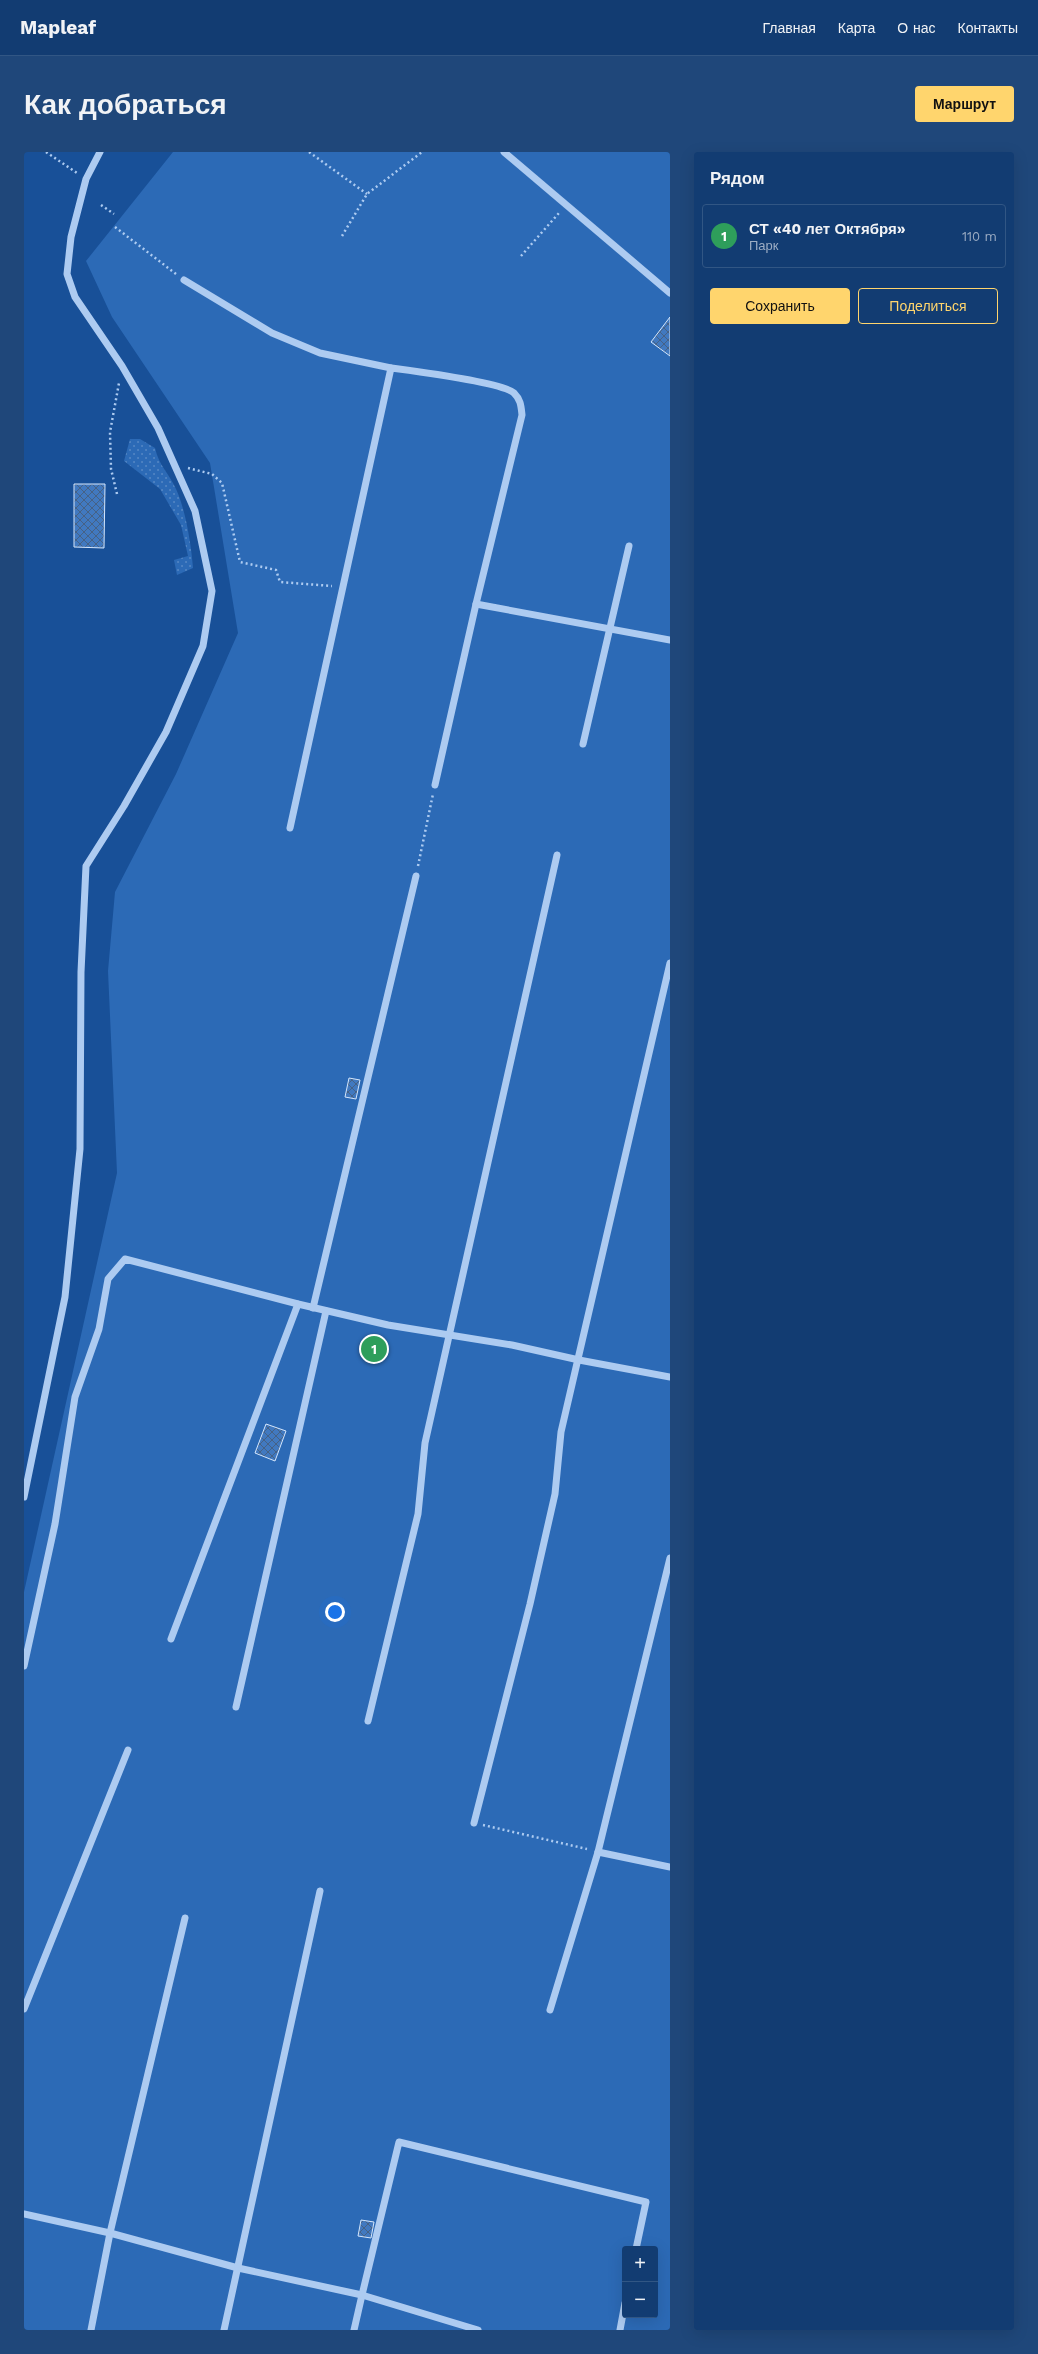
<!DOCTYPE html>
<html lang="ru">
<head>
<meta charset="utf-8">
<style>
  body { margin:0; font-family:"Work Sans",sans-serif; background:#1f477a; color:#f1f3f6 }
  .controls { position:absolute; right:12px; bottom:12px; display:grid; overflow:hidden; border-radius:4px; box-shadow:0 4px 16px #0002 }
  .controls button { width:36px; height:36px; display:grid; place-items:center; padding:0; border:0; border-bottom:1px solid #315684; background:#123c72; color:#f1f3f6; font:20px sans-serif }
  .you { position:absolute; left:311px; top:1460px; width:14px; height:14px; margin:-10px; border:3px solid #fff; border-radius:50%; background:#1a73e8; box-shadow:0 0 0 6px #1a73e833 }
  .badge { display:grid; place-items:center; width:26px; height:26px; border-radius:50%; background:#ffd56d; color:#fff; font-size:13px; font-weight:700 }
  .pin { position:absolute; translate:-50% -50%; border:2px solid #fff; box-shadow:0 1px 4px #0006 }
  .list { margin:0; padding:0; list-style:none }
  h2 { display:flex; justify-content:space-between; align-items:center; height:52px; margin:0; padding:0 16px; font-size:17px }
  h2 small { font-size:13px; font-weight:400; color:#9cadc4 }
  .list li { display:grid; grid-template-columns:26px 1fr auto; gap:12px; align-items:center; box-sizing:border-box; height:64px; margin:0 8px 8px; padding:0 8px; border:1px solid #315684; border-radius:4px }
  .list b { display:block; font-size:15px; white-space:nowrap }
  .list p { margin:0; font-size:13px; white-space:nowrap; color:#9cadc4 }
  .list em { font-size:13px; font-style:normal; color:#9cadc4 }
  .actions { display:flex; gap:8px; padding:12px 16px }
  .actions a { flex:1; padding:9px 0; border:1px solid #ffd56d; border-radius:4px; text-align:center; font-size:14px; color:#ffd56d }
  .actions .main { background:#ffd56d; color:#111 }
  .map { position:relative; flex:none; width:646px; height:2178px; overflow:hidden; border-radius:4px }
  header { display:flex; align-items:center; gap:24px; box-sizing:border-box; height:56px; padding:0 20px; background:#123c72; border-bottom:1px solid #315684 }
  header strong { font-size:19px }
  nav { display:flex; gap:22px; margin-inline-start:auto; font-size:14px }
  .intro { display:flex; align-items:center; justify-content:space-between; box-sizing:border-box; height:96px; padding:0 24px }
  h1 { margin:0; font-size:28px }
  .button { padding:10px 18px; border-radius:4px; background:#ffd56d; color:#111; font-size:14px; font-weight:700 }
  main { display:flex; gap:24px; padding:0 24px }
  aside { flex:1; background:#123c72; border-radius:4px; box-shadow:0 4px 16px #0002 }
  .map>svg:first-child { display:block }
  .grass { fill:url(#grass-dots) }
  .garden { fill:#2c6ab6; fill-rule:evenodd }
  .building { fill:url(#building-cross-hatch); stroke:#d4e6fc }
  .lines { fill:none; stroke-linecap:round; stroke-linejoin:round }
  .path { stroke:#adcbf1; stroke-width:2.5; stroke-dasharray:2 3; stroke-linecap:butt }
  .minor { stroke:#adcbf1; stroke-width:7 }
</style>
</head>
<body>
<header>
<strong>Mapleaf</strong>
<nav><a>Главная</a><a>Карта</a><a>О нас</a><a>Контакты</a></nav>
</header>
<div class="intro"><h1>Как добраться</h1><a class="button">Маршрут</a></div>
<main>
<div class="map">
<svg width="646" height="2178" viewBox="0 0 646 2178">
  <defs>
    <pattern id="grass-dots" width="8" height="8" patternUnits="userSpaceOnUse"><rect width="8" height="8" fill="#2c6ab6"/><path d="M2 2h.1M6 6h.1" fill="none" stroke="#5688c5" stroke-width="1.8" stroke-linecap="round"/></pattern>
    <pattern id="building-cross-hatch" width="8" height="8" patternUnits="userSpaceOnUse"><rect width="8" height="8" fill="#4179c0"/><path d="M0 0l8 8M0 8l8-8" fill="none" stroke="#466286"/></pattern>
  </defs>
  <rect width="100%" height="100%" fill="#185098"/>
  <path class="grass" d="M106,287H116L131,296C135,314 145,321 152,337C162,359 167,392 169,416L153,423L150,408L164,404L157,373L136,337L100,309Z"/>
  <path class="garden" d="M149,0H646V2178H0V1440L93,1021L84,819L91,740L152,622L214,481L186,311L88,165L62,109ZM601,2097H631V2163H601Z"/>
  <g class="building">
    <path d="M646,165V204L627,190Z"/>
    <path d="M50,332H81L80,396L50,395Z"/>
    <path d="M325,926L336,928L332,947L321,945Z"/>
    <path d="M242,1272L262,1279L251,1309L231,1301Z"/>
    <path d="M337,2068L350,2070L347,2086L334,2084Z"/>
  </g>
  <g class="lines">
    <g class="path">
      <path d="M22,0L53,21"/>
      <path d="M285,0L343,42"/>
      <path d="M77,53L90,62"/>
      <path d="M91,75L152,122"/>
      <path d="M318,84L343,42L398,0"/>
      <path d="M497,104L535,61"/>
      <path d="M164,316L188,322L198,331L216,410L252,418L256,430L308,434"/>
      <path d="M93,342L87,317L86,280L95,231"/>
      <path d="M394,714L409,642"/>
      <path d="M459,1673L563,1697"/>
    </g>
    <g class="minor">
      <path d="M480,0L646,141"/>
      <path d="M160,128L248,181L296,201L367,216"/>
      <path d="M452,452L646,488"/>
      <path d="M559,592L605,394"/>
      <path d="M266,676L367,216C389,219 477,230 490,241C497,248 497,254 498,263L452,452L411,633"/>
      <path d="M289,1156L392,724"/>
      <path d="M0,1345L41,1145L56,997L57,820L62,714L100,654L142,580L179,494L188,439L171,359L134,276L98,214L51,145L43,122L47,85L62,27L76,0"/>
      <path d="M147,1487L274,1152"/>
      <path d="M0,1514L31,1372L51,1245L75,1177L84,1127L101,1107L274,1152L364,1173L488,1193L555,1208L646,1225"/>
      <path d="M212,1555L302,1159"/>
      <path d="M344,1569L394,1362L401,1291L533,703"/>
      <path d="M450,1671L506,1452L531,1342L537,1280L646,811"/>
      <path d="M574,1700L646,1715"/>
      <path d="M0,1857L104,1598"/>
      <path d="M526,1858L574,1700L646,1406"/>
      <path d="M0,2062L86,2081L214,2116L338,2143L330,2178"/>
      <path d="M67,2178L86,2081L161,1766"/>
      <path d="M200,2178L296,1739"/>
      <path d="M454,2178L338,2143L375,1990L622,2050L612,2097"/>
      <path d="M596,2178L601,2151"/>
    </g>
  </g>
</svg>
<div class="controls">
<button>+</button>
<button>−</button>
</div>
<div class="you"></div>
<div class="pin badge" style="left:350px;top:1197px;background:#2e9e5b">1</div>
</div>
<aside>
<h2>Рядом<small></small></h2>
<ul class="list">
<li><span class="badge" style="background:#2e9e5b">1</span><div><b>СТ «40 лет Октября»</b><p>Парк</p></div><em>110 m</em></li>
</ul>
<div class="actions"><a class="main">Сохранить</a><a>Поделиться</a></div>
</aside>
</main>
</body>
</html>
